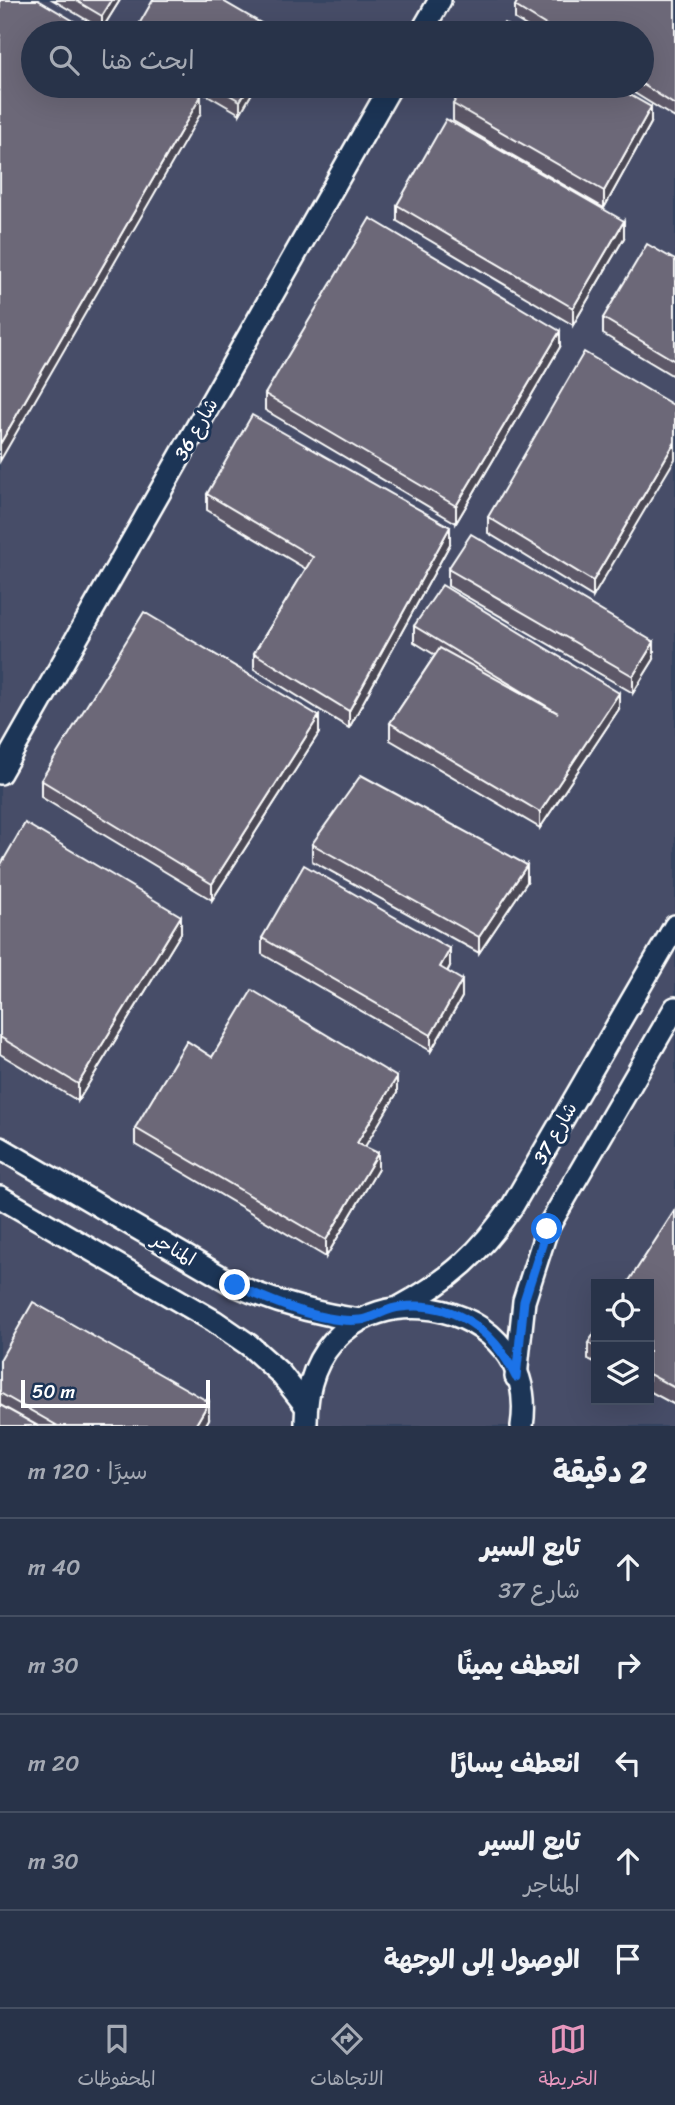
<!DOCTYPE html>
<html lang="ar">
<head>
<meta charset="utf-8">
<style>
  body { margin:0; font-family:Sriracha,"Playpen Sans Arabic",sans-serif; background:#343f53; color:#f1f3f6; direction:rtl }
  .controls { position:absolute; right:21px; bottom:21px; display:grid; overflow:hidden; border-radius:0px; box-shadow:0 7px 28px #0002 }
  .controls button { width:63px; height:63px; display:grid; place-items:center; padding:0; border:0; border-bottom:2px solid #444e61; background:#283349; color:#f1f3f6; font:35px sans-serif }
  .scale { position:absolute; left:21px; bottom:18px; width:189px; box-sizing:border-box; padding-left:7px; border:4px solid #fff; border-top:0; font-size:19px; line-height:24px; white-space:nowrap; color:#fff; -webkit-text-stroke:5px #1d3557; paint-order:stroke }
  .stop { position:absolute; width:21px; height:21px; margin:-16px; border:5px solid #1a73e8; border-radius:50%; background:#fff }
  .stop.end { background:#1a73e8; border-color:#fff; box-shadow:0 2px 7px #0008 }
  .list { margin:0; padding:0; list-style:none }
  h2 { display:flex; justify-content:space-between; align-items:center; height:91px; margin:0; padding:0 28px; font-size:30px }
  h2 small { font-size:23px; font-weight:400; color:#a5aab4 }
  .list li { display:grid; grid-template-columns:46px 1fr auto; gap:21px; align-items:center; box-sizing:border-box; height:98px; padding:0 28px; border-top:2px solid #444e61 }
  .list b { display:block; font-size:26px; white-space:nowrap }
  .list p { margin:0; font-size:23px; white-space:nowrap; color:#a5aab4 }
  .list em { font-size:23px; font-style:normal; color:#a5aab4 }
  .icon { flex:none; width:38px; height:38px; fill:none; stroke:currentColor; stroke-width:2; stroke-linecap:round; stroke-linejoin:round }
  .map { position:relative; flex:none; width:675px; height:1426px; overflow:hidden; direction:ltr }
  .search { position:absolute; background:#283349; box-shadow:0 7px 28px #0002; left:21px; right:21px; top:21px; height:77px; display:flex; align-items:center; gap:18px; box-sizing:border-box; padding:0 24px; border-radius:38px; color:#a5aab4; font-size:26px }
  .sheet { height:581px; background:#283349 }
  nav { display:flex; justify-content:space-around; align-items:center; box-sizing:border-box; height:98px; border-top:2px solid #444e61; background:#283349; font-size:19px; color:#a5aab4 }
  nav a { display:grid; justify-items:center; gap:4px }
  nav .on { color:#e797bd }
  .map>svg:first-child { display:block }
  .built { fill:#464e68; fill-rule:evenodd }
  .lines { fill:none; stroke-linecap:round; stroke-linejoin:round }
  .street-casing { stroke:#fff; stroke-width:26 }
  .street { stroke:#1d3557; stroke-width:21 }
  .wall { fill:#5d5967; stroke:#fff; stroke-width:2 }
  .shaded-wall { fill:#4c4854; stroke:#fff; stroke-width:2 }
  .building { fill:#6c6778; stroke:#fff; stroke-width:2 }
  .route { stroke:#1a73e8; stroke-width:9 }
  .labels { text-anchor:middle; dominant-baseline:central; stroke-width:6; stroke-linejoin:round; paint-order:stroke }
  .street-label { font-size:19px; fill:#fff; stroke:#1d3557 }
</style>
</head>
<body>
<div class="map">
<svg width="675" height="1426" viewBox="0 0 675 1426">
  <rect width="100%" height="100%" fill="#354461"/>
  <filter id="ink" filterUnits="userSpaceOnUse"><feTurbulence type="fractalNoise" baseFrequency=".0143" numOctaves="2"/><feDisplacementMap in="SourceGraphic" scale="14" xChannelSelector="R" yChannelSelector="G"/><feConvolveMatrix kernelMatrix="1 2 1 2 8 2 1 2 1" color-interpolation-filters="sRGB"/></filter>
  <g filter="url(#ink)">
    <path class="built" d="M0,0H675V1426H0ZM33,33H642V86H33ZM596,1284H649V1400H596Z"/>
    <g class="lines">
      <g class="street-casing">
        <g id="street">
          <path d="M421,33L440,0"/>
          <path d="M0,773L391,86"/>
          <path d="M0,1148L235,1285C277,1303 315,1314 360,1320"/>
          <path d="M0,1197L214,1321L249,1345L280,1373L306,1406"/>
          <path d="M400,1307C451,1279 480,1253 513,1205L675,926"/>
          <path d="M516,1377L524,1301L547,1229L675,1008"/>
          <path d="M306,1426C303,1253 544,1284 522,1426"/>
        </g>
      </g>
      <use href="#street" class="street"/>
    </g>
    <g class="wall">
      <path d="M53,0H120L102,29Z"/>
      <path d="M675,0V118L623,86H642V33H538L515,19V6Z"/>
      <path d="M192,86H256L240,114Z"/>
      <path d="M453,104L651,123L604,208L453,121Z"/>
      <path d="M397,205L624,238L573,325L397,221Z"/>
      <path d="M675,260V377L603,334V318Z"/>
      <path d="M560,347L456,523L265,410V394Z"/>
      <path d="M675,406L593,597L488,533V517Z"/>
      <path d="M207,494L450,544L349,728L254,669V653L306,569L207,510Z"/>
      <path d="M448,569L654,659L633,693L448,586Z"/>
      <path d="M414,626L619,709L540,828L390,740V723L435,655L414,642Z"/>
      <path d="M319,733L212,900L41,797V780Z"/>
      <path d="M312,844L527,882L479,953L312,861Z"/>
      <path d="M0,866L181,933L78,1101L0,1054Z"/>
      <path d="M262,938L450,966L447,972L462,997L431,1051L262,954Z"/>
      <path d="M212,1057L397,1093L364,1147L378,1169L326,1257L135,1144V1128Z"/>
      <path d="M675,1210V1405L649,1391V1284Z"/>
      <path d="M596,1331V1363L588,1359V1343Z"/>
      <path d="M0,1360L209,1419L205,1426H0Z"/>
    </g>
    <g class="shaded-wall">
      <path d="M112,0H120L102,29V16Z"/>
      <path d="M249,86H256L240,114V101Z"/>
      <path d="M201,96V113L0,461V444Z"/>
      <path d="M651,107V123L604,208V191Z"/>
      <path d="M624,221V238L573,325V308Z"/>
      <path d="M560,331V347L456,523V506Z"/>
      <path d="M675,442V459L593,597V581Z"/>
      <path d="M450,527V544L349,728V711Z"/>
      <path d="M654,642V659L633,693V676Z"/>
      <path d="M619,693V709L540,828V812Z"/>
      <path d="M319,716V733L212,900V884Z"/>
      <path d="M527,865V882L479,953V937Z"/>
      <path d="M181,916V933L78,1101V1084Z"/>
      <path d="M450,949V966L440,984V967Z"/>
      <path d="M462,980V997L431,1051V1035Z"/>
      <path d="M397,1077V1093L357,1160V1143Z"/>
      <path d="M378,1153V1169L326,1257V1240Z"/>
      <path d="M209,1402V1419L205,1426H195Z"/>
    </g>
    <g class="building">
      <path d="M0,0H38L94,33H33V86H183L201,96L0,444Z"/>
      <path d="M75,0H112L102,16Z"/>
      <path d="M153,0H221L278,33H134Z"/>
      <path d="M518,0H675V105L642,84V33H559L515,6Z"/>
      <path d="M504,23L522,33H497Z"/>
      <path d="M214,86H249L240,101Z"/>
      <path d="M464,86H614L651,107L604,191L453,104Z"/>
      <path d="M446,119L624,221L573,308L397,205Z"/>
      <path d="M370,218L560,331L456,506L265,394Z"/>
      <path d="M647,244L675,260V361L603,318Z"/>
      <path d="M584,352L675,406V442L593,581L488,517Z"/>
      <path d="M252,415L450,527L349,711L254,653L313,557L207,494Z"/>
      <path d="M471,534L654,642L633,676L448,569Z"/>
      <path d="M442,585L619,693L540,812L390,723L440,648L558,713L414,626Z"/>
      <path d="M144,612L319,716L212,884L41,780Z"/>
      <path d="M361,775L527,865L479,937L312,844Z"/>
      <path d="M25,823L181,916L78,1084L0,1037V866Z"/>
      <path d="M304,865L450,949L440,967L462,980L431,1035L262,938Z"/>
      <path d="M252,990L397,1077L357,1143L378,1153L326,1240L135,1128L187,1041L212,1057Z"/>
      <path d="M675,1210V1388L649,1374V1284H627Z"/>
      <path d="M33,1302L209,1402L195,1426H58L0,1393V1360Z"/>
      <path d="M596,1331V1347L588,1343Z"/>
      <path d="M0,1405L38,1426H0Z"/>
    </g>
  </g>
  <g class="lines" filter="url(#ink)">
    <path class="route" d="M235,1285C268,1300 323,1324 360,1320C373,1319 386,1308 401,1307C453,1300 495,1331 516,1377L524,1301L547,1229"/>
  </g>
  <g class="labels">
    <g class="street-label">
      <text transform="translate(196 429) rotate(-60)">شارع 36</text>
      <text transform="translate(555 1133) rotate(-60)">شارع 37</text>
      <text transform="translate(174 1249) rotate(30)">المناجر</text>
    </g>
  </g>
</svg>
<div class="controls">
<button><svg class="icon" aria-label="locate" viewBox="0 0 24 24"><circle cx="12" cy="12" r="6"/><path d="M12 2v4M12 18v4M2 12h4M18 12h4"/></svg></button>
<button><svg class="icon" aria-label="layers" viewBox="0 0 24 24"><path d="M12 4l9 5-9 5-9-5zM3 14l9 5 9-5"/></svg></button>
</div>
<div class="scale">50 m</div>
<div class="stop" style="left:547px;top:1229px"></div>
<div class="stop end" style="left:235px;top:1285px"></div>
<div class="search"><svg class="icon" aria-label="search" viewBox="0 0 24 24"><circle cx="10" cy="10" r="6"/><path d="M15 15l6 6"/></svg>ابحث هنا</div>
</div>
<section class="sheet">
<h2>2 دقيقة<small>سيرًا · 120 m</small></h2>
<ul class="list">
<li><svg class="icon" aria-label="ahead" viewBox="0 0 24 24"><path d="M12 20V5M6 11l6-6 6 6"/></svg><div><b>تابع السير</b><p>شارع 37</p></div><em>40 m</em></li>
<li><svg class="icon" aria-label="right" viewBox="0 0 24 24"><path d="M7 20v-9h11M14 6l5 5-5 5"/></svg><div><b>انعطف يمينًا</b></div><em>30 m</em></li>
<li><svg class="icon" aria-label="left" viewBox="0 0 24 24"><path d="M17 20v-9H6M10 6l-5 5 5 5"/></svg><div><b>انعطف يسارًا</b></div><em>20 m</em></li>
<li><svg class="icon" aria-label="ahead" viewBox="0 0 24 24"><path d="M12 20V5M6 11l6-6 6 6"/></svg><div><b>تابع السير</b><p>المناجر</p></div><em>30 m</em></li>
<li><svg class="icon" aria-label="arrive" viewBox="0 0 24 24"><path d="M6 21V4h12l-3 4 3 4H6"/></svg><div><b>الوصول إلى الوجهة</b></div></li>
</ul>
</section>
<nav>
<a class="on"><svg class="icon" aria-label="map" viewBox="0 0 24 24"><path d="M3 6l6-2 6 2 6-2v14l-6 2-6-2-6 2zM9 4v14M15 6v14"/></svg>الخريطة</a>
<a><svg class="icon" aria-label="directions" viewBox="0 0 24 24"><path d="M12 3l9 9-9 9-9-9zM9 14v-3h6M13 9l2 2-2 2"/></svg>الاتجاهات</a>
<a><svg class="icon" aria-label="saved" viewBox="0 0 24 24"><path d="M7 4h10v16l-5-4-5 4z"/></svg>المحفوظات</a>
</nav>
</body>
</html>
